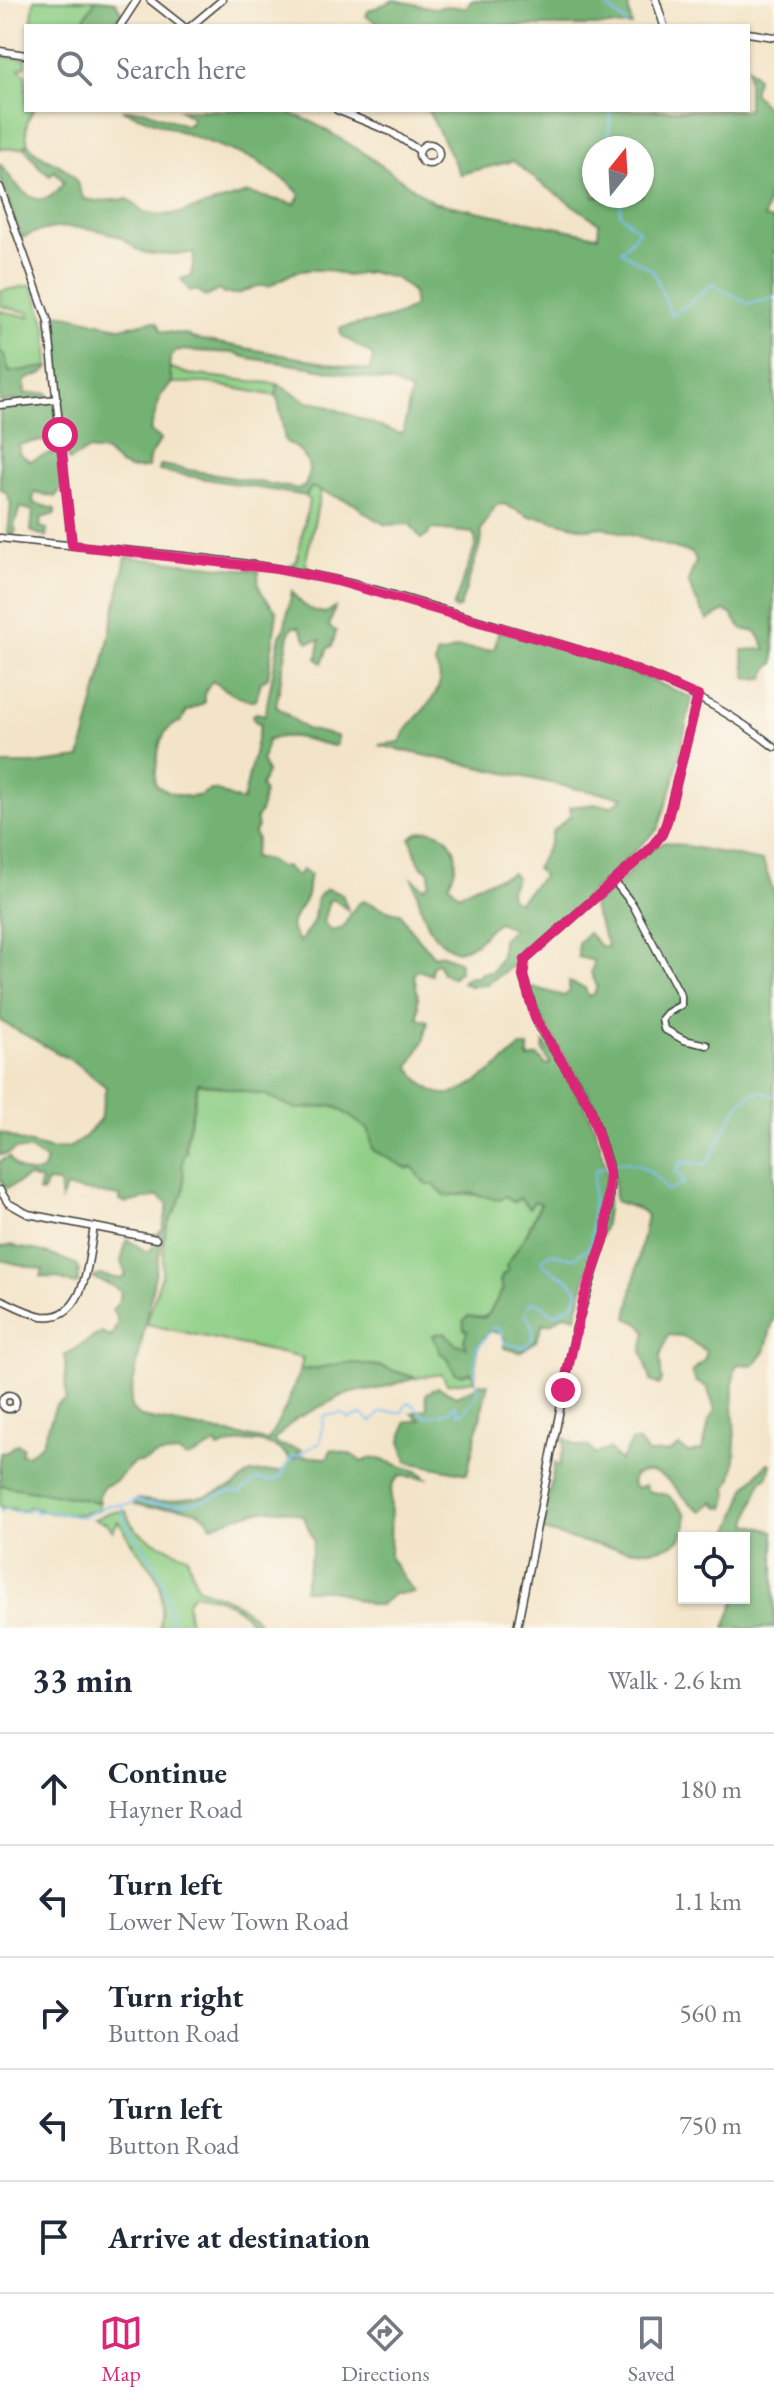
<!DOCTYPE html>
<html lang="en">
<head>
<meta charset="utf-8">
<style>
  body { margin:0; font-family:"EB Garamond",serif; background:#f2f2f3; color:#1f2937 }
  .controls { position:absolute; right:24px; bottom:24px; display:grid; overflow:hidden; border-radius:0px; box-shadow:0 2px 6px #0004 }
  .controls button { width:72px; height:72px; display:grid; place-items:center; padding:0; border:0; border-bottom:2px solid #e0e1e3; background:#fff; color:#1f2937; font:40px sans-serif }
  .compass { position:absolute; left:582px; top:136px; width:72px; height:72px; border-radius:50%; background:#fff; box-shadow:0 2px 6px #0004; rotate:18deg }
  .stop { position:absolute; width:24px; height:24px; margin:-18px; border:6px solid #db2777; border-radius:50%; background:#fff }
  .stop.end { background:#db2777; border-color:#fff; box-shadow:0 2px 8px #0008 }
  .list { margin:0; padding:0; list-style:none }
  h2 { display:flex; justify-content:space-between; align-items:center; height:104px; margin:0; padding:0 32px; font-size:34px }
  h2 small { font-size:26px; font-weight:400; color:#747a83 }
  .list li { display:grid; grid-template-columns:52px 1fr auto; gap:24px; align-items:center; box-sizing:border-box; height:112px; padding:0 32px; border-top:2px solid #e0e1e3 }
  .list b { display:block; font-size:30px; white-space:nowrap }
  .list p { margin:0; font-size:26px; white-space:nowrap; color:#747a83 }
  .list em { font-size:26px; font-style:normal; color:#747a83 }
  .icon { flex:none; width:44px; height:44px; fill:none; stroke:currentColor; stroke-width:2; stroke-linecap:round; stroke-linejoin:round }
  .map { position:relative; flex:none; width:774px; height:1628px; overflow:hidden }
  .search { position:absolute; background:#fff; box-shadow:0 2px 6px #0004; left:24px; right:24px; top:24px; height:88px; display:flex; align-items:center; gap:20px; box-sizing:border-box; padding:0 28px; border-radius:0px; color:#747a83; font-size:30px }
  .sheet { height:664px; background:#fff }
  nav { display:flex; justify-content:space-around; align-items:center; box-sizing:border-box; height:112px; border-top:2px solid #e0e1e3; background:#fff; font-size:22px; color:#747a83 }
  nav a { display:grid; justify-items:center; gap:4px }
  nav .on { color:#db2777 }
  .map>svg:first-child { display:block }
  .green { fill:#8fcf86; stroke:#567651; stroke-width:2 }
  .forest { fill:#73b273; stroke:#486748; stroke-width:2; fill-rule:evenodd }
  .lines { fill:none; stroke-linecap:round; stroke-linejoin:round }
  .stream { stroke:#7dbff2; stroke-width:2 }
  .minor-casing { stroke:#3c3a36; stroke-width:9 }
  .minor { stroke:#fff; stroke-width:6 }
  .route { stroke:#db2777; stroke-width:10 }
</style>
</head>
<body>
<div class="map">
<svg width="774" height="1628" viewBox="0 0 774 1628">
  <rect width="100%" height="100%" fill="#fbf7ec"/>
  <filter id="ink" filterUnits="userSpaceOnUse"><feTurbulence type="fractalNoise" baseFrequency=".0125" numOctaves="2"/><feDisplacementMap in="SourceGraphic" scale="16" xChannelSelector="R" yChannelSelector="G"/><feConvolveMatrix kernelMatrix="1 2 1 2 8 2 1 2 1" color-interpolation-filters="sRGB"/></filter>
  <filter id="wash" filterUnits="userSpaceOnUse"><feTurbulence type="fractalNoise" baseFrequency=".006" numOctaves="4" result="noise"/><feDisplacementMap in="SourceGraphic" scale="32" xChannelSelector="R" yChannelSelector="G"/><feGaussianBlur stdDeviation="1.8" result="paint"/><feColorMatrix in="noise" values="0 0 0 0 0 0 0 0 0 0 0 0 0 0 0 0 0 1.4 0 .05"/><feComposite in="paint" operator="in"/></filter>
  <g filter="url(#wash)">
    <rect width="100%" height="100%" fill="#f3e4c8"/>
    <g class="green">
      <path d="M34,0H96L79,26L53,23L31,26Z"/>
      <path d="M0,56L26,59V66L19,69L26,75V110H34C25,119 25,133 28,144L21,148L0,149Z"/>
      <path d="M33,285L47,329L49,367L9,372L4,355L0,352V311L29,317L30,313L1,306L0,291Z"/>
      <path d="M169,367L188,374L278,384L276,396L207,383H172Z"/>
      <path d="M311,487L321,491L306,560V565L312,570L289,565L294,564L297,559L309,501L306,496Z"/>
      <path d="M198,1083L266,1095L296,1109L331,1106L338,1108L370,1130L373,1150C385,1156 405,1160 414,1168C427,1180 437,1189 456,1193C471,1195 485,1195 500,1199L505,1196L515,1202L519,1198L541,1202L527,1233L507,1266L508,1271L503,1274L500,1282L503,1289C490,1306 496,1319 470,1318L466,1348L454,1343L445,1332L433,1335C442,1355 449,1366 471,1372L475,1380L447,1384L442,1374L416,1378L380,1366L352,1363L300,1370L303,1358L146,1324L162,1274L165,1225L184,1190L181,1168Z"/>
      <path d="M0,1485L99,1502L98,1510C81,1517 44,1515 30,1506L23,1511L0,1507Z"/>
      <path d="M126,1511C131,1537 165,1546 187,1556L197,1587L232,1601L253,1616L263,1628H256C244,1608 216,1594 193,1594L187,1602L190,1628H160C165,1576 160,1581 131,1542C126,1535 124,1527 118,1521L113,1531L107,1523L94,1519L110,1512Z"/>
    </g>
    <g class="forest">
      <path d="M96,0L115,2L122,13L111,26H79Z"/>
      <path d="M394,0L434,8L447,6L466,8L471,0H627L632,26H382L366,16L368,11Z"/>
      <path d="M748,68L757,77L753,93L774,115V195H769L764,218L774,220V664L769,667L764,678L747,679L742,650L766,649L757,632L741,629L732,615L725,611L708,620C699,608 693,595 688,581L696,561L692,553L603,527L587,529L539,517H530L504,504L496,505L481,530L482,539L460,607L456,609L453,608L475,547L476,540L473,533L435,529L430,530L428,535L421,539L410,524L386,525L365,513L355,504L311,487L306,496L159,471L160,465L298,489L304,487C316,466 305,451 285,441C283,431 280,402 276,396L278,384L310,403L317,402L400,434L403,432L411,392L393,383L309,367L248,358L233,353L178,350C165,358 170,371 172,383L161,395L150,431L161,439L149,458L148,468L129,469L120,465L106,452L88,450L69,461L66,450L58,370L50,315C70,312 98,325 120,327C134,328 146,318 158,323L161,331L189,335L191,338L369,371L373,359L371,354L341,335L340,328C366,321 391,323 414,306L413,293L404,284L395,278L370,272L348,276L326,270H308L295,272L269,286H257L238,294H224L219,290L205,297L199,291H190L181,279L191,276L194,258L193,253C178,253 157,257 143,252C133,249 127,239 117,236C86,224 50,224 21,238L0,177V164C18,187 39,220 64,182L55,171L50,176L41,169L24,147L28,144C40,160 66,163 76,180C79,186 80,193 84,199L97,201L128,199L144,212L162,215L181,213L248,193L295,204L300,195C288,178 271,174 257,160L122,110H143L185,125L190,124L192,118L180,110H282L312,122L361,151L433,202L598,236L599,223L543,185L513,161L460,174L429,112L425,110H748ZM594,148H642V196H594Z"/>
      <path d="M0,352L4,354L9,372L49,367L44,373L25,380V394L48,393L49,398L0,402Z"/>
      <path d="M55,401L58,442L38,441L19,445V453L30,461L51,453L59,454L61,457L63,487L55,497L34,493L33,503L55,509V514L41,518L40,527L47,529L46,537L31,531L33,511L20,507L14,526L16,530L14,535L8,534L11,504L7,493L0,489V407Z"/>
      <path d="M126,557L259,571C255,591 266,597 277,612L268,677L261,682L256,700C239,701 226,689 212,681L204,694V703L186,712L182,721C155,729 158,758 155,781L157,786C169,793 187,800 201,795C207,792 206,790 213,790C223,791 231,800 243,801L261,723L256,722L252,716L256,713L265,715L280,636L284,630L292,591C300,605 311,612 326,613L335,607L329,627L336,631L332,646L328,648L322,663L317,659L320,640L308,642L299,627H293L290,630L276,706L306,729L337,736V744L335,746C313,743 289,730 267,741L262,760L267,772L261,786L264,792L261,810L256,819L258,827L254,833L257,839L253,857L269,860L279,867L285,866L297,876L302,870L310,875C307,883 309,888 307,895C302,913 279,922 300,942C303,935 312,927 314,919C316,906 313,896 327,889L342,894L348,910L333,899L329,901L323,922L332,931L343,928C365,883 364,908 400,913L411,930L434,956L441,954L460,962L459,971L452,978L442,973L438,962L432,966V975L418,970L414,974L418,998V1018L428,1021L424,1040L409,1067C417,1078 429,1093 444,1094C464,1096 507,1061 520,1047H529L528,1059L538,1056L546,1065L550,1064L543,1050L544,1042C583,1093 618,1156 605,1223C601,1241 592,1258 586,1275C582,1289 580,1303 576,1317L565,1314L551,1323L543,1324L536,1341L520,1352L504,1348L505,1338L500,1333L489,1331L477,1349L475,1380L471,1372L462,1375L455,1373L447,1357L440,1353L433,1335L445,1332L454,1343L466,1347L464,1340L467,1331L464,1329L463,1321L468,1316L484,1318L489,1314L503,1289L500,1282L503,1274L508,1271L506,1266L527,1233L541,1203L535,1201L529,1208L520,1198L513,1202L505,1196L497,1200L472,1193L446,1196L434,1185H426L413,1167L408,1169L373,1150L369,1130L338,1108L331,1106L296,1109L266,1095L198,1083L185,1146L187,1150C178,1163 186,1174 184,1188C182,1206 166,1218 165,1237L156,1235L163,1229L168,1204L159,1196L126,1203L120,1201V1196L66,1188L61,1200L59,1183L47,1182L42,1193L38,1192L41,1180L28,1177L8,1188L5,1187L0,1178V1161L9,1157C16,1170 29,1178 43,1170L46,1160L30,1150L15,1149L10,1153L0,1155V1132L20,1141L52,1150L70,1147L84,1138L100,1120L106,1087L76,1063L0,1021V764H32L80,758L102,671Z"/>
      <path d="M502,631C568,649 631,669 692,698L673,784L658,829L515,964L486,985L469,986L462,982L468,977H478L481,973L492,972L501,956L502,939L513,929L499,922C481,930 486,944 457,951C425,939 422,908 413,879L424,888L430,883L429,871C416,867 417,850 410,839C424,822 451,833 455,853C458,865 453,874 449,884L459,895C474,883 494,881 512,873L516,878L510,890L511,898L518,902L543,875L536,869C541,855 551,848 552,832L571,815L570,807L596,804L612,806L624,797L578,789L378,745L400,742C403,737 405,730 410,725C422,710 451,688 435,665L437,653C446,655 447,652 455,649C468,645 482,654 495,648L498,632Z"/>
      <path d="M666,842L763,861L774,894V1316L765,1352L754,1365L737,1364C724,1400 747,1462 726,1489L729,1494L725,1508L719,1507L713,1502L702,1511C678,1501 667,1460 634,1475L632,1484L637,1488L645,1485L648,1491L668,1495L686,1514C686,1520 687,1528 684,1533C666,1568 573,1540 543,1531C547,1509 550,1485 555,1463L559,1467L564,1447V1438L578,1446L589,1447L595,1454L609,1449L620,1461L632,1441L639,1442L648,1453L670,1452L679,1446L688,1453L703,1450L709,1420L715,1410L707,1387L696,1382L692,1372L705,1359L706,1351L682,1336L668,1335L660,1357L662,1382L659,1385L651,1381L642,1351L646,1332L642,1325L627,1318L647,1215L641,1210L615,1201L614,1175L595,1104L542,1021L530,992L532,987L564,996L569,992V982L585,988L588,996L594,994L597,986L591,973L594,961L578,957V943L588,933L600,946L608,947L592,905C602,897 614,890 622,880C633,868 649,847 666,842Z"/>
      <path d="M127,1239L147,1252L162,1240L131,1395V1409L141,1417L268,1441L286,1407L300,1370C316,1371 330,1364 346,1363C371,1362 393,1371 416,1378L374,1390L350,1392L297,1418L274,1440L276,1444L302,1450L292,1459L301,1456L327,1458L332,1449L352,1455L362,1462L373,1457L419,1472L427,1478L400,1476L393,1483L391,1492L390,1558L414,1593L394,1594L380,1605H371L332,1590H304L314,1541L304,1517C274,1500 241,1516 211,1526L208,1519L198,1512L177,1507L152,1508L134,1504L138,1499L159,1502L206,1496L234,1486L250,1473L283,1471L290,1460C282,1444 253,1439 236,1443C230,1444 224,1447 218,1449L216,1444C209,1448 192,1457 186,1458L179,1453L157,1455L142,1463L134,1462L116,1481L103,1487L98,1498L99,1502L0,1485V1452L5,1453L17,1444L23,1447L21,1454L27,1455L42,1444L56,1405L66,1400L65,1355L102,1332L110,1337C118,1325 121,1322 112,1310L118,1303L121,1292L109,1284L92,1278L100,1275L121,1279L126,1275L121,1262Z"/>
      <path d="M13,1245C22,1250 30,1248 39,1251C52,1255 64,1259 77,1265L79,1271L78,1283L75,1285L57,1278L41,1277L43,1270L0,1260V1247Z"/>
      <path d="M478,1383L488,1384L467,1474L407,1462L401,1441L406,1422L421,1420L412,1413L427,1409L426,1394L438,1387L456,1396L476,1387Z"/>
      <path d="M768,1463L771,1464L768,1476L761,1482L754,1501L748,1524L774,1531V1628H725L736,1598H744L747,1573L744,1571V1538H725L730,1531L747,1486Z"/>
    </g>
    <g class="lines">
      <g class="stream">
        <path d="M610,0L607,7L624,21L626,26"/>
        <path d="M607,148L611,110"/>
        <path d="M622,196L620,214L639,231L621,251L653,271L672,316L713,284L748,304L774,298"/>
        <path d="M611,1164C633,1157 657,1172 667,1191L683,1184L681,1176L675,1174L681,1162L706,1164C718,1148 738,1088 762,1092C766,1093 770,1095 774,1096"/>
        <path d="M475,1376L476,1349L494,1327L500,1331L505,1343L523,1347C541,1338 532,1326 526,1313L530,1303C544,1299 543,1310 555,1314L575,1303L578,1291C570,1274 551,1275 541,1262L550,1253L574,1258L587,1249L591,1242L594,1177L596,1170L605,1166"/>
        <path d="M122,1506C122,1527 139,1539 149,1555C164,1578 170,1601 171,1628"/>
        <path d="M0,1512L6,1508L10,1511L28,1512L31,1508L34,1509L35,1513L45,1511L82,1517L108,1505L130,1504L133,1500C157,1507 186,1506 210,1498C222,1494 228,1491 241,1492L257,1479L270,1481L280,1478L292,1457L303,1454L306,1450L320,1443L324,1416L342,1413L349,1419L362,1414L371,1422L381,1412H402L407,1403H411L426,1417L447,1413L455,1405L458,1413H462C470,1406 481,1393 478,1382"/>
      </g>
    </g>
  </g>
  <g filter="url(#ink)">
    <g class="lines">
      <g class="minor-casing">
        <g id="minor">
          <path d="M150,0L183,26"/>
          <path d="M656,0L664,26"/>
          <path d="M120,26L137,0"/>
          <path d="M191,26L222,0"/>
          <path d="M748,33L774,37"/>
          <path d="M0,51L26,55"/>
          <path d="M337,110L391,132L420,151"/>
          <circle cx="429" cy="154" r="10"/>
          <path d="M0,187L48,321L72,545"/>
          <path d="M0,405L57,399"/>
          <path d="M0,538C102,550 206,554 307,574C374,586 439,610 505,628C601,655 695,683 774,747"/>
          <path d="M614,881L633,905L681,996V1005L667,1013L662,1019L664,1029L684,1040L707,1045"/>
          <path d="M0,1190L8,1203L28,1214L156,1239"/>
          <path d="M0,1299C13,1305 27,1313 42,1316C87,1322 88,1257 94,1227"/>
          <circle cx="9" cy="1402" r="7"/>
          <path d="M517,1628L576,1328L606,1234L610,1186L608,1164L590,1107L579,1087L539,1028L523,976L525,960L649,850L662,834L667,821L698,696"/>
        </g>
      </g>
      <use href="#minor" class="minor"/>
    </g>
  </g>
  <g class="lines" filter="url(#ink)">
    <path class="route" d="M60,435L72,545L277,569L337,581L609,659L698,696L667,821L662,834L649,850L525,960L523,976L535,1018L590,1107L609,1172L606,1234L584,1297L563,1390"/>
  </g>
</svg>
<div class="controls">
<button><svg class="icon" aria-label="locate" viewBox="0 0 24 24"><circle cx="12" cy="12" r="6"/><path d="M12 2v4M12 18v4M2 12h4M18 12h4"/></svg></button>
</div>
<svg class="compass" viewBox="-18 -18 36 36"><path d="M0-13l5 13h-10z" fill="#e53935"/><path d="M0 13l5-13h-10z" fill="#747a83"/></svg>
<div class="stop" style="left:60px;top:435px"></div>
<div class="stop end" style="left:563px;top:1390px"></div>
<div class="search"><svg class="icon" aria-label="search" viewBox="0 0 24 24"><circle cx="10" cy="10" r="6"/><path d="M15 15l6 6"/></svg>Search here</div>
</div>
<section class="sheet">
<h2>33 min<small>Walk · 2.6 km</small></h2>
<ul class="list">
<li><svg class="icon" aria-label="ahead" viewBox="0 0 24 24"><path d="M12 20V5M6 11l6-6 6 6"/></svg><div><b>Continue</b><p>Hayner Road</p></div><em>180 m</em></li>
<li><svg class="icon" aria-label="left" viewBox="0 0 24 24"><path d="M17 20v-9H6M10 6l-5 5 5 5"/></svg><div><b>Turn left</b><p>Lower New Town Road</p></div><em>1.1 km</em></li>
<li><svg class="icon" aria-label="right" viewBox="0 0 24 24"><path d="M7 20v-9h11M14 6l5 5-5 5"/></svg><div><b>Turn right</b><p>Button Road</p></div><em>560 m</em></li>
<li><svg class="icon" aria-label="left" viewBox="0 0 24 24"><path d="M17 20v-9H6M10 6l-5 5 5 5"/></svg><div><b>Turn left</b><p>Button Road</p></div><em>750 m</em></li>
<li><svg class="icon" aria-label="arrive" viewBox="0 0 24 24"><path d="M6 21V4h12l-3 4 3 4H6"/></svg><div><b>Arrive at destination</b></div></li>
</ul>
</section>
<nav>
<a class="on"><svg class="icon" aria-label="map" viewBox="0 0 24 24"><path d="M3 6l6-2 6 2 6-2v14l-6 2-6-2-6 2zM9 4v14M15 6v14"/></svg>Map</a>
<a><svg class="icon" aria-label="directions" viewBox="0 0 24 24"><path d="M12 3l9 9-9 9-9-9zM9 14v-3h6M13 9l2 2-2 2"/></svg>Directions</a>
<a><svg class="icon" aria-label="saved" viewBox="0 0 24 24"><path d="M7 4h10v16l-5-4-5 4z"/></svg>Saved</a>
</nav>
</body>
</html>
